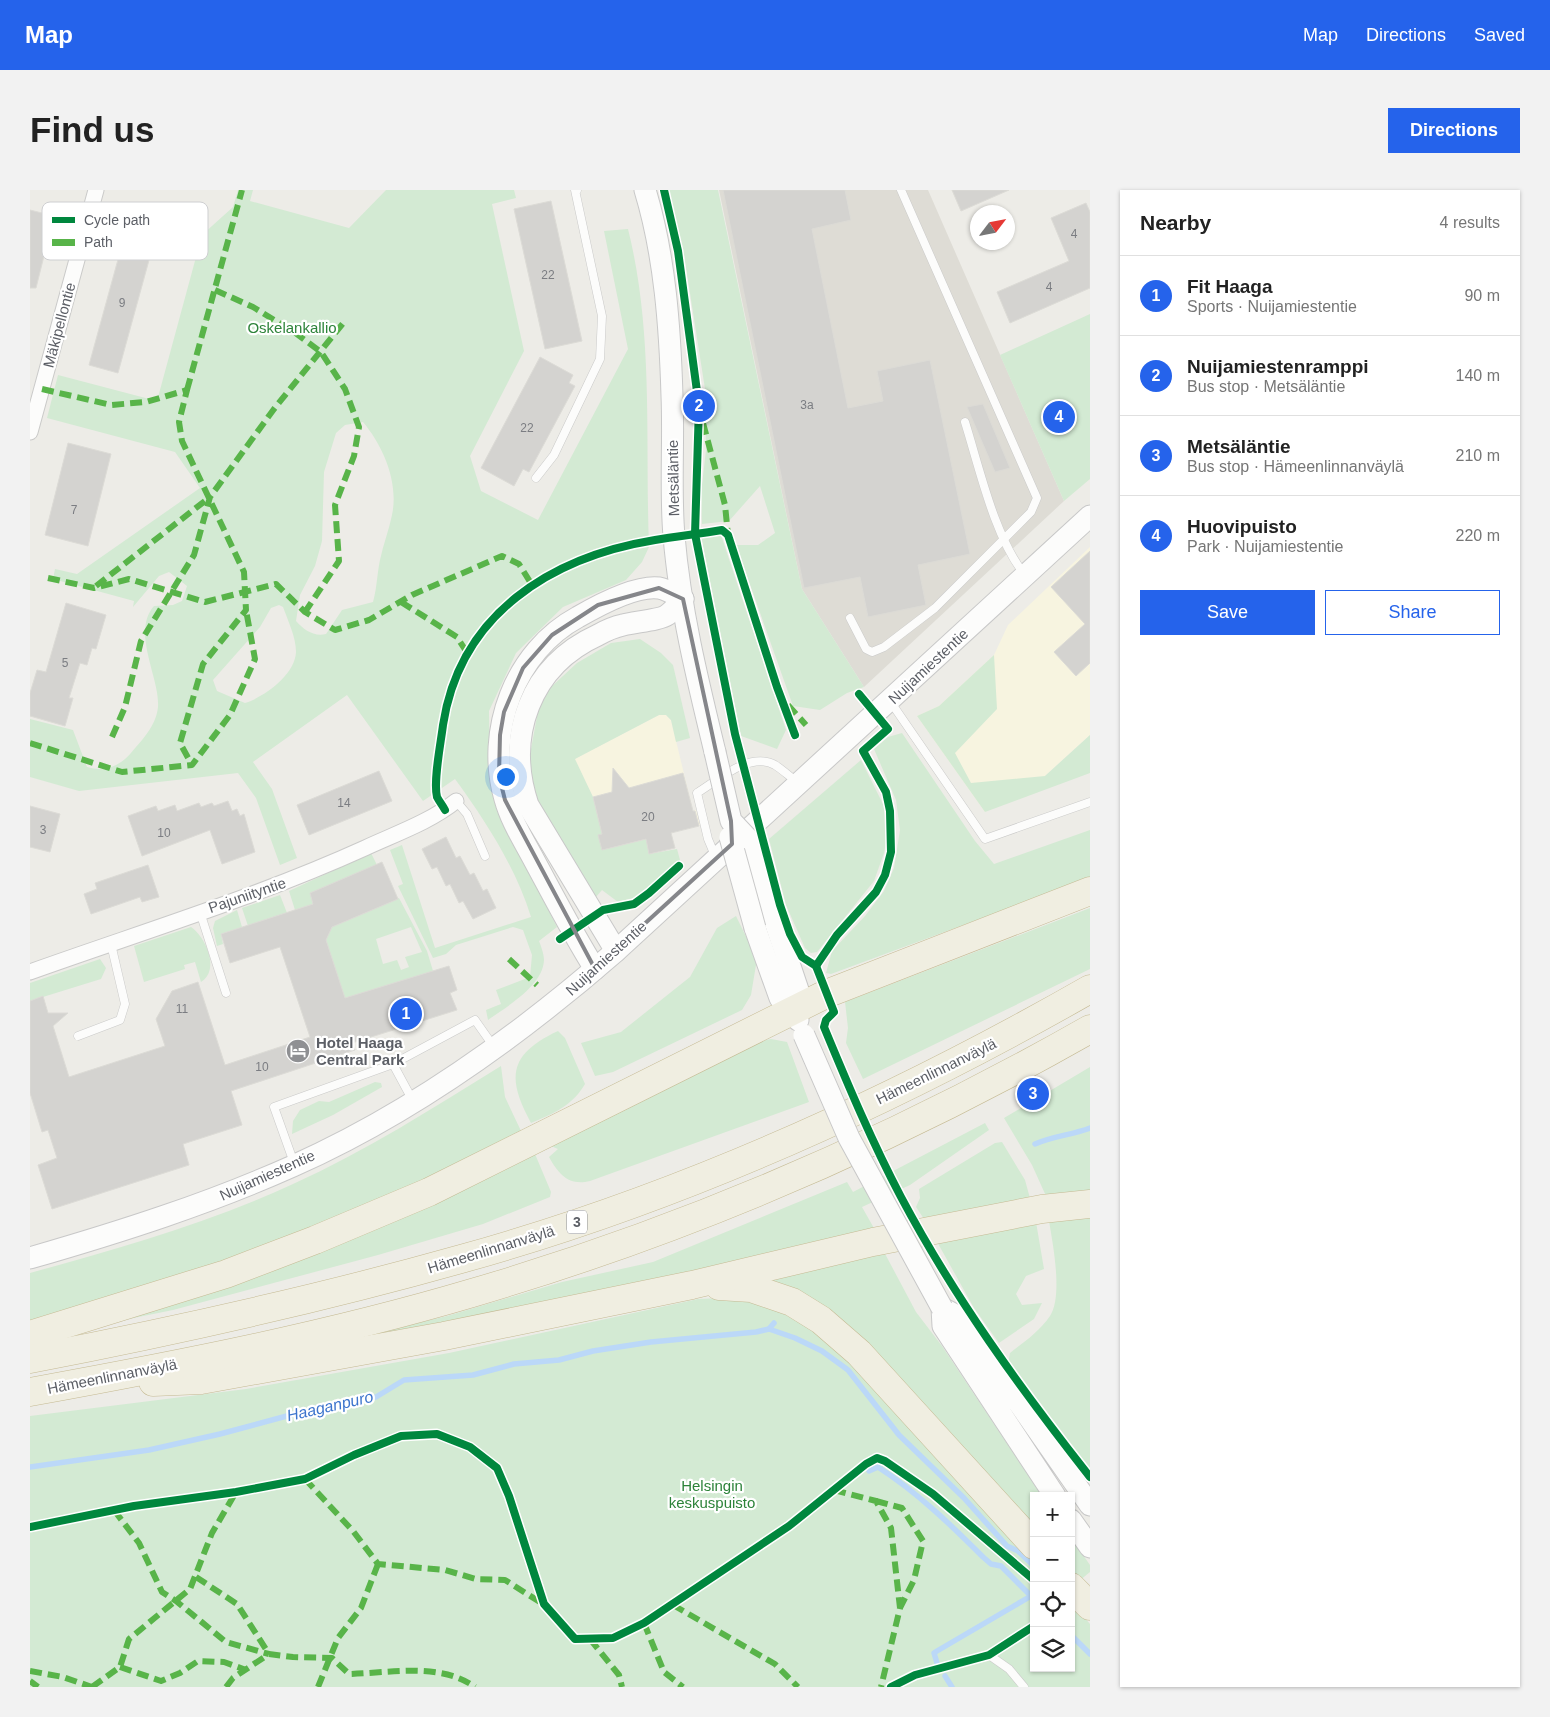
<!DOCTYPE html>
<html lang="en">
<head>
<meta charset="utf-8">
<style>
  body { margin:0; font-family:Arial,sans-serif; background:#f2f2f2; color:#222 }
  .controls { position:absolute; right:15px; bottom:15px; display:grid; overflow:hidden; border-radius:0px; box-shadow:0 1px 4px #0004 }
  .controls button { width:45px; height:45px; display:grid; place-items:center; padding:0; border:0; border-bottom:1px solid #e0e0e0; background:#fff; color:#222; font:25px sans-serif }
  .compass { position:absolute; left:940px; top:15px; width:45px; height:45px; border-radius:50%; background:#fff; box-shadow:0 1px 4px #0004; rotate:58deg }
  .you { position:absolute; left:475px; top:586px; width:18px; height:18px; margin:-12px; border:4px solid #fff; border-radius:50%; background:#1a73e8; box-shadow:0 0 0 8px #1a73e833 }
  .badge { display:grid; place-items:center; width:32px; height:32px; border-radius:50%; background:#2563eb; color:#fff; font-size:16px; font-weight:700 }
  .pin { position:absolute; translate:-50% -50%; border:2px solid #fff; box-shadow:0 1px 5px #0006 }
  .list { margin:0; padding:0; list-style:none }
  h2 { display:flex; justify-content:space-between; align-items:center; height:65px; margin:0; padding:0 20px; font-size:21px }
  h2 small { font-size:16px; font-weight:400; color:#767676 }
  .list li { display:grid; grid-template-columns:32px 1fr auto; gap:15px; align-items:center; box-sizing:border-box; height:80px; padding:0 20px; border-top:1px solid #e0e0e0 }
  .list b { display:block; font-size:19px; white-space:nowrap }
  .list p { margin:0; font-size:16px; white-space:nowrap; color:#767676 }
  .list em { font-size:16px; font-style:normal; color:#767676 }
  .actions { display:flex; gap:10px; padding:15px 20px }
  .actions a { flex:1; padding:11px 0; border:1px solid #2563eb; border-radius:0px; text-align:center; font-size:18px; color:#2563eb }
  .actions .main { background:#2563eb; color:#fff }
  .icon { flex:none; width:28px; height:28px; fill:none; stroke:currentColor; stroke-width:2; stroke-linecap:round; stroke-linejoin:round }
  .map { position:relative; flex:none; width:1060px; height:1497px; overflow:hidden; border-radius:0px }
  header { display:flex; align-items:center; gap:30px; box-sizing:border-box; height:70px; padding:0 25px; background:#2563eb; color:#fff }
  header strong { font-size:24px }
  nav { display:flex; gap:28px; margin-inline-start:auto; font-size:18px }
  .intro { display:flex; align-items:center; justify-content:space-between; box-sizing:border-box; height:120px; padding:0 30px }
  h1 { margin:0; font-size:35px }
  .button { padding:12px 22px; border-radius:0px; background:#2563eb; color:#fff; font-size:18px; font-weight:700 }
  main { display:flex; gap:30px; padding:0 30px }
  aside { flex:1; background:#fff; border-radius:0px; box-shadow:0 1px 4px #0004 }
  .map>svg:first-child { display:block }
  .commercial { fill:#f7f4e0 }
  .education { fill:#dedcd5 }
  .green { fill:#d3ead3; fill-rule:evenodd }
  .lines { fill:none; stroke-linecap:round; stroke-linejoin:round }
  .stream { stroke:#bbd8f8; stroke-width:5.5 }
  .building { fill:#d4d3d0; stroke:#dcdbd6 }
  .lane-casing { stroke:#cacac9; stroke-width:9 }
  .street-casing { stroke:#cacac9; stroke-width:17 }
  .secondary-casing { stroke:#c8c8c8; stroke-width:23 }
  .highway-casing { stroke:#c5ba93; stroke-width:29 }
  .lane { stroke:#fcfcfb; stroke-width:8 }
  .street { stroke:#fcfcfb; stroke-width:15 }
  .secondary { stroke:#fcfcfb; stroke-width:21 }
  .highway { stroke:#f0eee1; stroke-width:28 }
  .secondary-bridge-casing { stroke:#c8c8c8; stroke-width:23; stroke-linecap:butt }
  .secondary-bridge { stroke:#fcfcfb; stroke-width:21 }
  .quiet { stroke:#58b449; stroke-width:6; stroke-dasharray:12 6; stroke-linecap:butt }
  .cycleway-casing { stroke:#fff; stroke-width:11 }
  .cycleway { stroke:#00873e; stroke-width:8 }
  .marked { fill:none; stroke:#85868a; stroke-width:4; stroke-linejoin:round }
  .labels { text-anchor:middle; dominant-baseline:central; stroke-width:4.5; stroke-linejoin:round; paint-order:stroke }
  .number-label { font-size:12px; fill:#7b7d82 }
  .shield { fill:#fff; stroke:#8d8f94; stroke-width:1 }
  .shield-label { font-size:14px; font-weight:bold; fill:#5c5f66 }
  .street-label { font-size:15px; fill:#5c5f66; stroke:#fff }
  .park-label { font-size:15px; fill:#2d833a; stroke:#fff }
  .poi-label { font-size:15px; font-weight:bold; fill:#5c5f66; stroke:#fff; text-anchor:start }
  .water-label { font-size:16px; font-style:italic; fill:#3d75cd; stroke:#fff }
  .key { fill:#fff; stroke:#cecfd1; stroke-width:1 }
  .key-label { font-size:14px; fill:#5c5f66 }
</style>
</head>
<body>
<header>
<strong>Map</strong>
<nav><a>Map</a><a>Directions</a><a>Saved</a></nav>
</header>
<div class="intro"><h1>Find us</h1><a class="button">Directions</a></div>
<main>
<div class="map">
<svg width="1060" height="1497" viewBox="0 0 1060 1497">
  <rect width="100%" height="100%" fill="#edece7"/>
  <g class="commercial">
    <path d="M1060,357V545L1015,586L955,622L887,526L909,516L964,465L978,435Z"/>
    <path d="M629,525H636L641,530L663,621L666,620L670,635L638,643L645,658L619,664L617,654L621,648L572,660L563,607L544,569Z"/>
  </g>
  <path class="education" d="M689,0H898L1034,311L834,497L772,399Z"/>
  <g class="green">
    <path d="M208,0H223L220,11L319,38L356,0H484L486,8L462,14L494,161L440,266L451,301L508,330L598,159L574,41L598,39C624,143 615,250 619,357L612,372L596,390L533,417L486,463L459,521L460,588L473,629L527,737L509,751C511,756 514,764 514,770C513,796 476,817 458,830L456,820L471,814L466,800L500,787L502,765L493,740L483,737L426,755L416,764L403,768L368,696L373,694L360,660L372,655L405,758L501,727C486,678 455,630 425,589L393,611L317,505L223,572L242,599L267,668L250,675L226,608L208,583L49,601L0,587V529L43,540L57,577C74,582 89,577 101,563C112,550 126,536 128,517C130,488 101,442 124,416L143,415L152,411L157,396L139,382L129,386L103,417L104,411L23,389L25,379L47,384L170,298L145,262L17,228L28,185L127,211L172,45L203,17ZM333,232C353,256 369,292 362,325C359,340 353,355 350,370C347,384 347,398 343,412L312,420L296,444C284,447 274,440 266,431L270,405L285,376L292,351L294,282L306,243L315,235ZM249,415L253,417C258,431 266,447 266,462C265,485 234,507 215,513L187,501L183,490L230,437L241,418Z"/>
    <path d="M639,0H688L772,399L834,497L817,503L790,520L763,516L706,355H728L745,343L730,296L699,331L672,334L671,303L676,260L675,199L654,65Z"/>
    <path d="M1060,124V289L1034,311L970,165Z"/>
    <path d="M691,345L756,540L747,559L711,546L671,346Z"/>
    <path d="M610,449L631,463L643,475L660,548L646,552L641,530L636,525H629L545,569L563,607L572,644L569,646L572,660L621,648L622,652L617,654L619,664L647,659L650,670L607,707L588,712L572,700L565,708L505,607L499,570L508,521L520,498L547,473L581,453Z"/>
    <path d="M964,465L967,519L925,563L941,593L1015,586L1060,545V583L955,622L887,526L909,516Z"/>
    <path d="M872,543L945,651L964,674L1060,640V688L801,784L796,783L802,761L835,726L854,701L864,678L870,640L866,610L844,559L858,547Z"/>
    <path d="M831,570L854,616L857,647L854,663L844,691L787,762L781,763L775,758L756,715L739,649Z"/>
    <path d="M341,663L347,675L280,703L283,714L265,720L259,701Z"/>
    <path d="M250,705L257,723L218,736L212,718Z"/>
    <path d="M369,708L397,761L403,781L310,810L311,797L296,750L302,737ZM381,737L392,762L375,767L379,777L371,780L367,770L353,774L346,749Z"/>
    <path d="M1060,718V779L833,889L816,853L818,838L815,812Z"/>
    <path d="M207,720L212,737L191,744L193,754L187,756L183,738L185,731Z"/>
    <path d="M706,726L727,769L721,805L712,820L583,882L565,886L551,853L591,842L660,787L687,738Z"/>
    <path d="M161,737C175,746 191,780 171,792L165,772L154,775L155,779L114,792L104,756Z"/>
    <path d="M70,769L76,778L71,789L0,811V793Z"/>
    <path d="M528,841L535,848L555,894C543,915 523,924 501,933C476,887 479,864 528,841Z"/>
    <path d="M741,849L757,852L779,912L560,991C539,996 529,985 519,967L528,959L516,954L732,851Z"/>
    <path d="M471,876L475,907L491,941L330,1021L239,1056L0,1134V1083C89,1058 179,1033 263,994C336,961 403,918 471,876Z"/>
    <path d="M1060,877V1001L1016,1006L1002,975L974,928Z"/>
    <path d="M345,892L351,893L352,897L303,925L262,944L263,931L270,920L289,911L299,912Z"/>
    <path d="M955,933L959,940L880,995L832,1017L845,1040L588,1100L301,1154L417,1126L532,1092L623,1072L817,992L823,1002Z"/>
    <path d="M972,952L995,990L1001,1012L894,1029L886,1017L890,1008L889,999L965,953Z"/>
    <path d="M505,964L521,1002L520,1007L453,1034L348,1065L143,1120L59,1137Z"/>
    <path d="M1060,1024V1281L978,1174L980,1163C994,1152 1009,1142 1020,1126C1033,1106 1023,1055 1019,1031Z"/>
    <path d="M1006,1032L1014,1079L996,1086L986,1104L992,1115L1012,1113L1004,1129L969,1153L944,1118L906,1050Z"/>
    <path d="M853,1060L886,1122L912,1156L1012,1306H1004V1342L736,1088Z"/>
    <path d="M712,1107L742,1111L816,1163L1004,1368V1478H1041V1412L1060,1434V1497H0V1226L216,1199L419,1163L668,1109Z"/>
    <path d="M1041,1348L1060,1375V1382L1049,1391L1041,1382Z"/>
  </g>
  <g class="lines">
    <g class="stream">
      <path d="M1005,954C1023,946 1042,945 1060,938"/>
      <path d="M739,1139L765,1148L792,1161L818,1180L869,1245L934,1308L977,1356L988,1361L1004,1376"/>
      <path d="M0,1277L119,1260L190,1244L290,1217L346,1207L374,1190L443,1185L484,1174L529,1170L563,1161L621,1152L726,1142L739,1139L744,1133"/>
      <path d="M839,1281L848,1277C888,1303 920,1334 953,1367L961,1374L971,1376L1004,1409"/>
      <path d="M1041,1445L1060,1464"/>
      <path d="M907,1473L904,1463L907,1461L1001,1406"/>
      <path d="M915,1486L922,1497"/>
    </g>
  </g>
  <g class="building">
    <path d="M693,0H815L821,30L782,39L818,218L853,211L847,181L900,170L940,364L888,375L896,415L838,427L830,387L774,398Z"/>
    <path d="M922,0H979L931,21Z"/>
    <path d="M521,11L552,151L515,159L484,19Z"/>
    <path d="M1056,13L1060,22V98L980,133L967,102L1039,71L1021,28Z"/>
    <path d="M0,20L24,26L6,98H0Z"/>
    <path d="M95,44L124,52L88,183L59,175Z"/>
    <path d="M510,167L543,185L539,193L545,196L499,282L493,279L484,296L451,278Z"/>
    <path d="M953,214L980,278L965,282L937,217Z"/>
    <path d="M38,253L81,264L58,356L15,345Z"/>
    <path d="M1060,361V473L1046,486L1024,462L1055,434L1021,397Z"/>
    <path d="M36,413L76,425L66,459L62,458L57,475L50,473L39,508H43L35,536L0,526V503L7,480L16,482Z"/>
    <path d="M583,578L599,598L653,583L663,621H665L669,636L641,643L645,658L619,664L616,649L572,660L568,645L572,644L563,607L582,602Z"/>
    <path d="M349,581L362,611L279,645L267,615Z"/>
    <path d="M198,611L202,621L207,619L210,626L214,624L225,662L192,674L180,640L112,666L98,626L126,616L128,621L145,615L147,621L169,613L171,617L182,613L184,616Z"/>
    <path d="M0,616L30,624L20,662L0,657Z"/>
    <path d="M416,647L426,668L430,666L440,685L444,683L453,701L457,699L466,718L443,729L433,711L429,713L420,694L416,696L407,677L402,679L392,659Z"/>
    <path d="M352,672L368,709L302,737L296,750L315,808L419,776L427,800L420,803L427,820L322,853L325,860L201,901L212,935L153,954L159,975L22,1019L8,975L27,968L18,940L12,942L0,903V811L13,806L18,823H38L23,836L39,887L135,856L126,829L142,801L168,792L195,875L280,847L250,757L200,773L191,744L283,714L280,703Z"/>
    <path d="M118,675L129,707L112,712L110,707L61,724L54,704L67,699L65,693Z"/>
  </g>
  <g class="lines">
    <g class="lane-casing">
      <g id="lane">
        <path d="M935,232C950,280 964,345 994,384"/>
        <path d="M506,288L524,265L570,169L572,126L545,0H547"/>
        <path d="M820,428L836,459L842,462L854,457L905,418L1001,322L1007,308L871,0"/>
        <path d="M860,511L955,649L1060,612"/>
        <path d="M426,611L437,624L455,666"/>
        <path d="M686,668L678,649L667,603C688,590 720,561 745,575C753,580 760,587 767,592"/>
        <path d="M170,722L196,803"/>
        <path d="M48,846L90,830L95,814L81,754"/>
        <path d="M363,874L383,911"/>
        <path d="M264,973L244,917L363,874L445,830L464,857"/>
        <path d="M959,1465L979,1479L994,1497"/>
      </g>
    </g>
    <g class="street-casing">
      <g id="street">
        <path d="M0,242L66,0"/>
        <path d="M0,782C112,742 227,707 335,658C365,644 400,632 426,611"/>
      </g>
    </g>
    <g class="secondary-casing">
      <g id="secondary">
        <path d="M615,0C635,66 640,138 642,206C644,253 640,300 644,346C650,419 668,492 685,562"/>
        <path d="M717,648L769,803L764,820"/>
        <path d="M725,738L750,808L764,820L768,830"/>
        <path d="M586,761L498,615C475,546 500,476 568,445C575,441 584,437 593,435C603,432 630,430 637,425C643,421 648,414 653,409"/>
        <path d="M565,779C543,744 524,707 504,670C494,651 481,631 475,609C455,541 485,461 548,427C567,416 606,395 629,398C636,399 646,405 653,409"/>
        <path d="M0,1068C90,1042 178,1014 263,976C380,924 491,844 586,761L1060,326"/>
        <path d="M1025,1306L913,1136L912,1118L929,1127L1060,1315"/>
        <path d="M1041,1330L1060,1357"/>
      </g>
    </g>
    <g class="highway-casing">
      <g id="highway">
        <path d="M689,1096L721,1098L762,1112L791,1130L829,1163L1004,1355"/>
        <path d="M0,1145L196,1084L285,1050L399,1002L796,804L1060,701"/>
        <path d="M0,1169C145,1141 289,1109 431,1069C651,1008 862,912 1060,799"/>
        <path d="M123,1192L171,1190L414,1146L662,1095L843,1052L1012,1019L1060,1014"/>
        <path d="M0,1202C148,1175 297,1146 442,1103C657,1040 865,950 1060,839"/>
        <path d="M1041,1397L1060,1416"/>
      </g>
    </g>
    <use href="#lane" class="lane"/>
    <use href="#street" class="street"/>
    <use href="#secondary" class="secondary"/>
    <use href="#highway" class="highway"/>
    <g class="secondary-bridge-casing">
      <g id="secondary-bridge">
        <path d="M685,562L701,631L717,648"/>
        <path d="M700,647L725,738"/>
        <path d="M774,845L819,948L912,1118"/>
      </g>
    </g>
    <use href="#secondary-bridge" class="secondary-bridge"/>
    <g class="quiet">
      <path d="M185,100L223,117L264,142L291,162L315,199L329,237L324,266L305,315L309,371L275,422"/>
      <path d="M12,199L81,215L116,212L157,200L149,232L152,251L214,382L216,420L173,474L150,553L162,575"/>
      <path d="M157,200L212,0"/>
      <path d="M673,233L695,315L698,345"/>
      <path d="M18,388L64,398L99,389L175,412L246,394L275,422L305,440L339,430L382,405L472,366L489,374L502,395"/>
      <path d="M66,396L180,307"/>
      <path d="M371,412L427,447L438,464"/>
      <path d="M758,515L776,535"/>
      <path d="M82,547L95,517L111,451L164,365L180,307L244,219L314,132"/>
      <path d="M0,553L92,582L162,575L200,525L225,469L216,420"/>
      <path d="M479,769L507,795"/>
      <path d="M275,1289L323,1341L348,1374L415,1380L446,1389L475,1390L513,1414"/>
      <path d="M804,1300L846,1311L861,1338L870,1418L851,1497"/>
      <path d="M846,1311L872,1318L893,1351L884,1390L870,1418"/>
      <path d="M84,1320L109,1353L132,1402L146,1411L196,1452L239,1464"/>
      <path d="M166,1387L207,1414L239,1464"/>
      <path d="M643,1415L745,1474L768,1497"/>
      <path d="M614,1433L634,1482L653,1497"/>
      <path d="M560,1449L589,1485L592,1497"/>
      <path d="M90,1477L131,1491L150,1483L168,1471L194,1472L216,1480"/>
      <path d="M0,1481L33,1487L62,1497"/>
      <path d="M0,1491L8,1497"/>
      <path d="M62,1497L90,1477L99,1449L160,1399L182,1343L206,1302"/>
      <path d="M196,1497L203,1488L239,1464L263,1467L302,1468L319,1484C360,1483 410,1472 445,1497"/>
      <path d="M288,1497L308,1448L331,1418L348,1374"/>
    </g>
    <g class="cycleway-casing">
      <g id="cycleway">
        <path d="M634,0L648,61L669,216L665,344L705,544L750,715L760,744L772,767L786,776L804,822L796,830L794,837C818,895 842,952 871,1007C924,1107 990,1198 1060,1287"/>
        <path d="M415,620C413,616 409,611 407,607C403,591 411,552 413,535C430,424 521,367 625,350C647,346 670,344 692,340L698,345L747,497L765,545"/>
        <path d="M530,749L573,720L604,714L619,703L649,676"/>
        <path d="M786,776L807,745L846,702L855,685L861,662L860,621L856,602L833,561L858,539L829,504"/>
        <path d="M0,1337L104,1316L206,1302L275,1289L324,1265L371,1246L407,1244L440,1257L467,1278L479,1306L514,1414L545,1449L583,1448L614,1433L759,1336L836,1274L847,1268L855,1271L903,1304L1004,1390"/>
        <path d="M861,1497L885,1485L959,1465L1004,1436"/>
      </g>
    </g>
    <use href="#cycleway" class="cycleway"/>
  </g>
  <path class="marked" d="M629,398L653,409L701,631L702,654L565,779L475,610L469,586L470,545L474,522L493,478L522,445L568,415Z"/>
  <defs>
    <g id="hotel-disc" transform="scale(1.25)"><circle r="9.5" fill="#8f9093" stroke="#fff"/><path d="M-6-4.5h1.5V1H6V5H4.5V3h-9V5H-6ZM-4 0a1.8 1.8 0 1 1 3.6 0ZM.5 0V-2.5h3Q6-2.5 6 0Z" fill="#fff"/></g>
  </defs>
  <g fill-rule="evenodd">
    <use href="#hotel-disc" x="268" y="861"/>
  </g>
  <g class="labels">
    <g class="number-label">
      <text x="1044" y="44">4</text>
      <text x="518" y="85">22</text>
      <text x="1019" y="97">4</text>
      <text x="92" y="113">9</text>
      <text x="777" y="215">3a</text>
      <text x="497" y="238">22</text>
      <text x="44" y="320">7</text>
      <text x="35" y="473">5</text>
      <text x="314" y="613">14</text>
      <text x="618" y="627">20</text>
      <text x="13" y="640">3</text>
      <text x="134" y="643">10</text>
      <text x="152" y="819">11</text>
      <text x="232" y="877">10</text>
    </g>
    <rect class="shield" x="537" y="1020.5" width="20" height="23" rx="4"/>
    <g class="shield-label">
      <text x="547" y="1032">3</text>
    </g>
    <g class="street-label">
      <text transform="translate(29 135) rotate(-75)">Mäkipellontie</text>
      <text transform="translate(643 288) rotate(-91)">Metsäläntie</text>
      <text transform="translate(898 476) rotate(-43)">Nuijamiestentie</text>
      <text transform="translate(217 705) rotate(-19)">Pajuniityntie</text>
      <text transform="translate(576 768) rotate(-42)">Nuijamiestentie</text>
      <text transform="translate(906 881) rotate(-26)">Hämeenlinnanväylä</text>
      <text transform="translate(237 985) rotate(-24)">Nuijamiestentie</text>
      <text transform="translate(461 1059) rotate(-17)">Hämeenlinnanväylä</text>
      <text transform="translate(82 1186) rotate(-11)">Hämeenlinnanväylä</text>
    </g>
    <g class="park-label">
      <text x="262" y="137">Oskelankallio</text>
      <text x="682" y="1295">Helsingin<tspan x="682" dy="17">keskuspuisto</tspan></text>
    </g>
    <g class="poi-label">
      <text x="286" y="852">Hotel Haaga<tspan x="286" dy="17">Central Park</tspan></text>
    </g>
    <g class="water-label">
      <text transform="translate(300 1216) rotate(-13)">Haaganpuro</text>
    </g>
  </g>
  <rect x="12" y="12" width="166" height="58" rx="8" class="key"/>
  <rect x="22" y="27" width="23" height="6" fill="#00873e"/>
  <rect x="22" y="49" width="23" height="7" fill="#58b449"/>
  <g class="key-label">
    <text x="54" y="35">Cycle path</text>
    <text x="54" y="57">Path</text>
  </g>
</svg>
<div class="controls">
<button>+</button>
<button>−</button>
<button><svg class="icon" aria-label="locate" viewBox="0 0 24 24"><circle cx="12" cy="12" r="6"/><path d="M12 2v4M12 18v4M2 12h4M18 12h4"/></svg></button>
<button><svg class="icon" aria-label="layers" viewBox="0 0 24 24"><path d="M12 4l9 5-9 5-9-5zM3 14l9 5 9-5"/></svg></button>
</div>
<svg class="compass" viewBox="-18 -18 36 36"><path d="M0-13l5 13h-10z" fill="#e53935"/><path d="M0 13l5-13h-10z" fill="#767676"/></svg>
<div class="you"></div>
<div class="pin badge" style="left:376px;top:824px">1</div>
<div class="pin badge" style="left:669px;top:216px">2</div>
<div class="pin badge" style="left:1003px;top:904px">3</div>
<div class="pin badge" style="left:1029px;top:227px">4</div>
</div>
<aside>
<h2>Nearby<small>4 results</small></h2>
<ul class="list">
<li><span class="badge">1</span><div><b>Fit Haaga</b><p>Sports · Nuijamiestentie</p></div><em>90 m</em></li>
<li><span class="badge">2</span><div><b>Nuijamiestenramppi</b><p>Bus stop · Metsäläntie</p></div><em>140 m</em></li>
<li><span class="badge">3</span><div><b>Metsäläntie</b><p>Bus stop · Hämeenlinnanväylä</p></div><em>210 m</em></li>
<li><span class="badge">4</span><div><b>Huovipuisto</b><p>Park · Nuijamiestentie</p></div><em>220 m</em></li>
</ul>
<div class="actions"><a class="main">Save</a><a>Share</a></div>
</aside>
</main>
</body>
</html>
